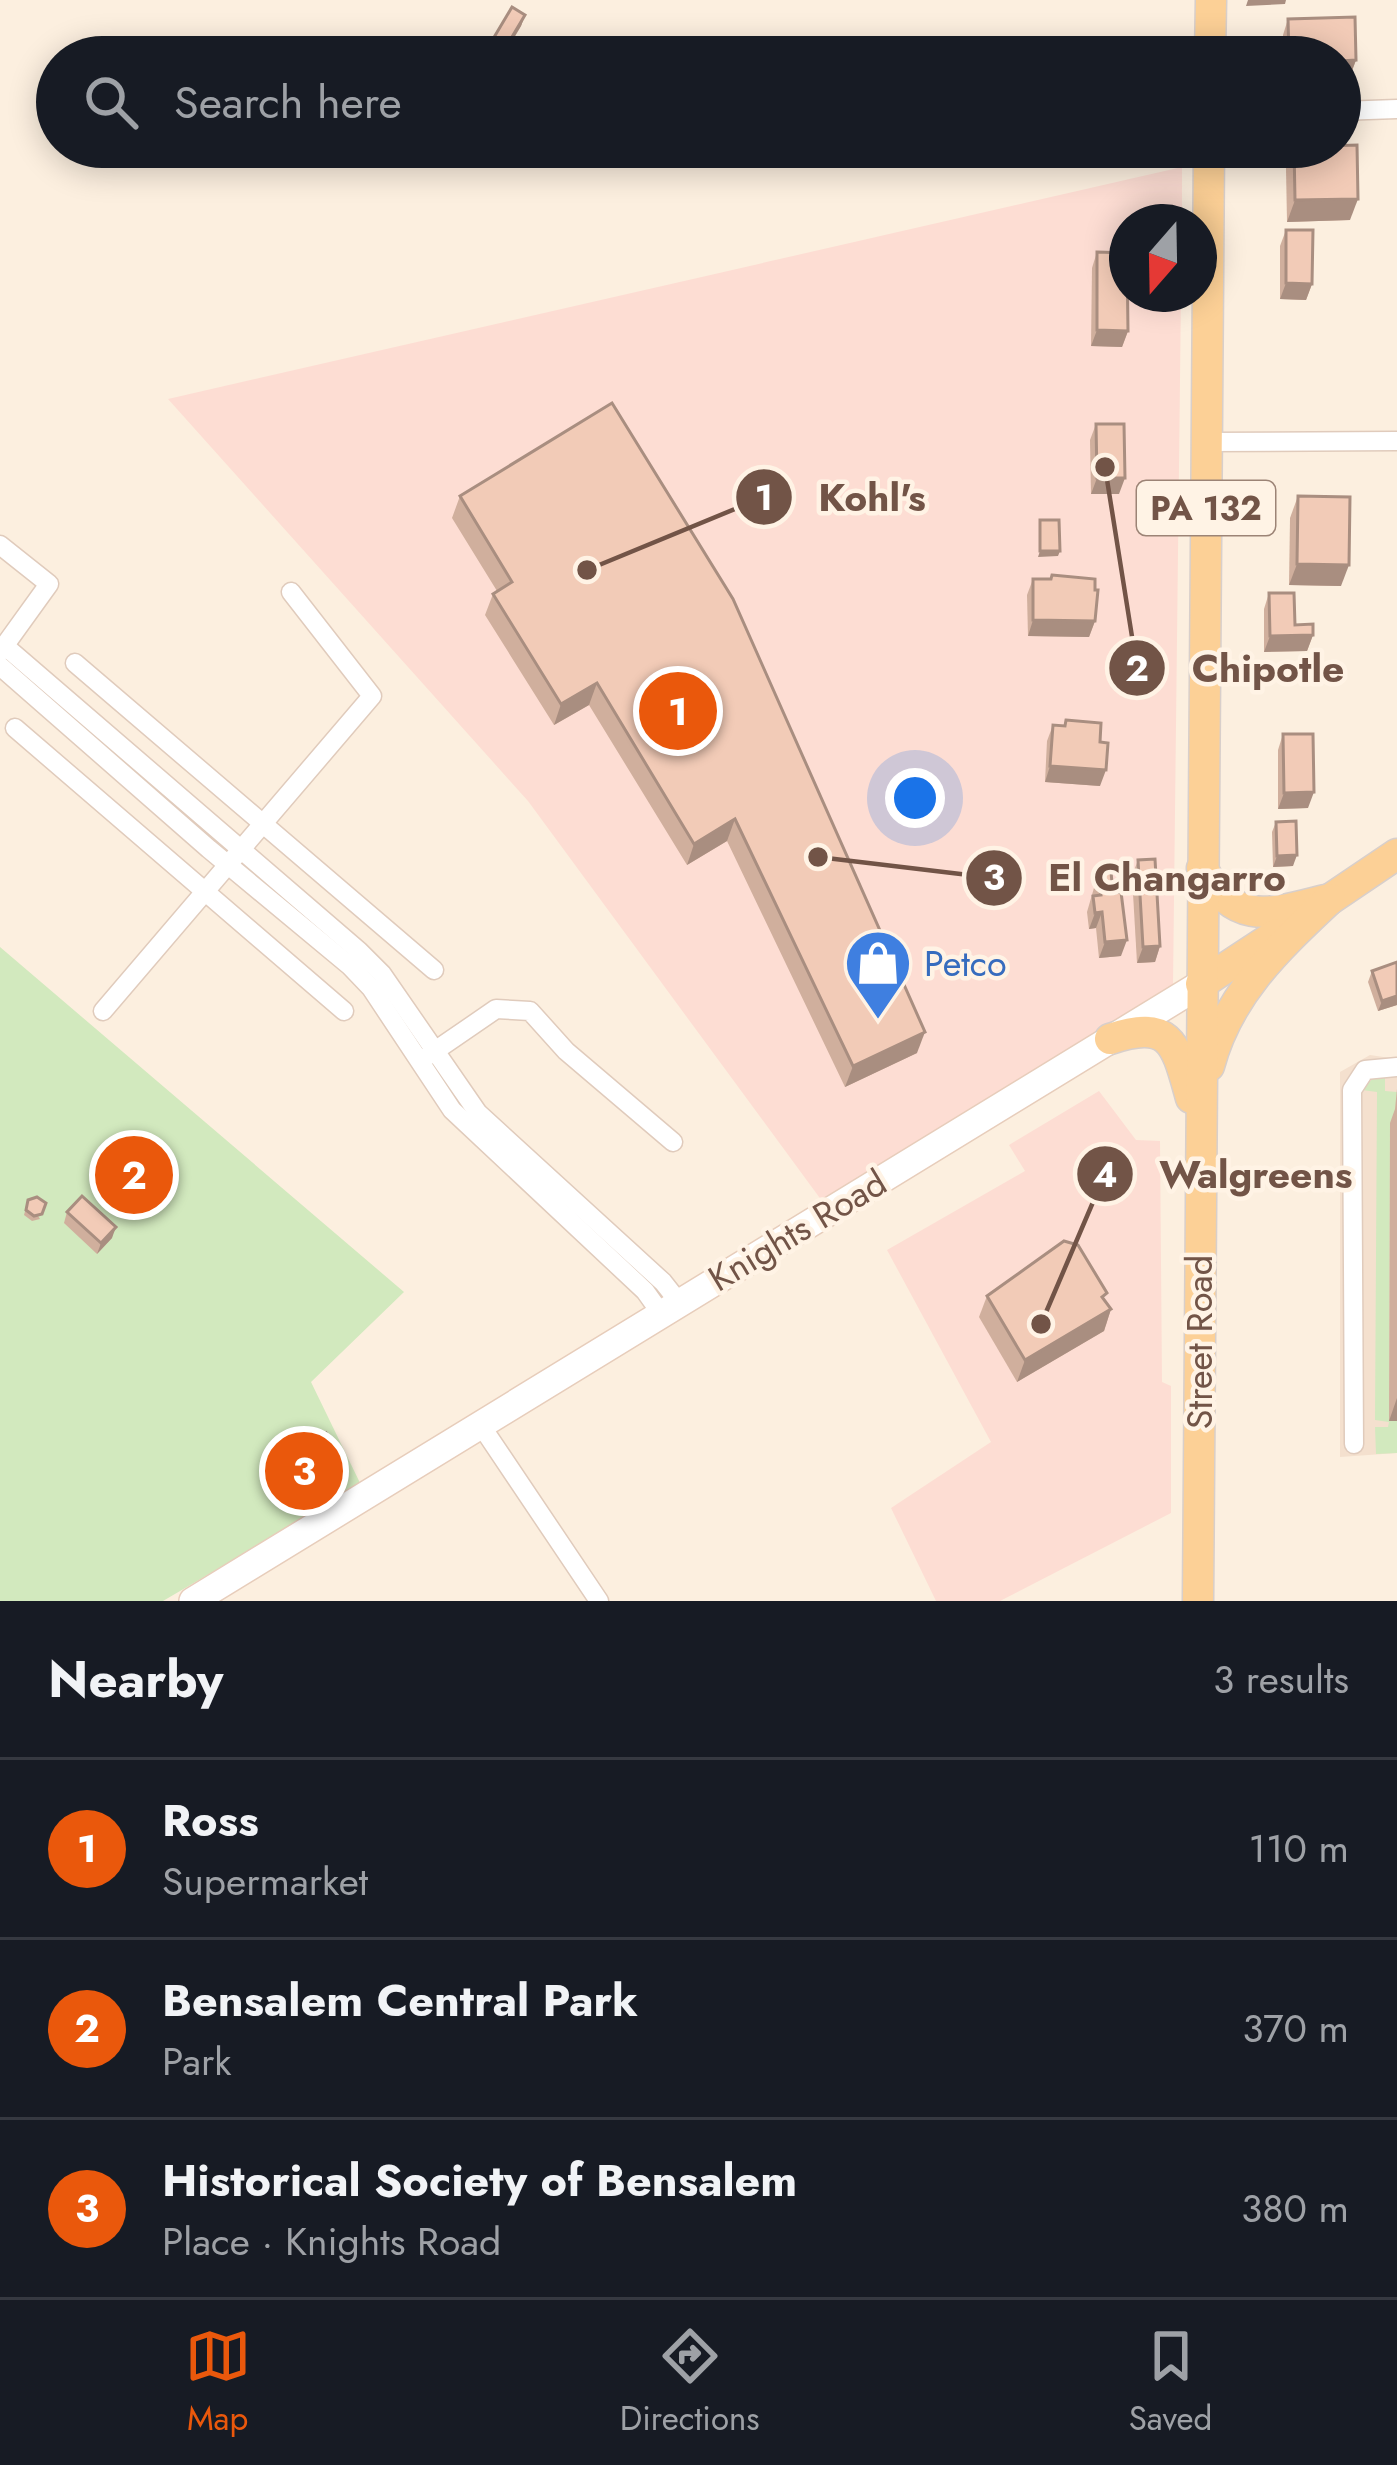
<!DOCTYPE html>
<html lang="en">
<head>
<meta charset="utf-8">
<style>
  body { margin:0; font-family:Jost,sans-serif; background:#20242c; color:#f1f3f6 }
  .compass { position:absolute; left:1109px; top:204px; width:108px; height:108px; border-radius:50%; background:#171b24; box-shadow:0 6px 30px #0003; rotate:200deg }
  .you { position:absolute; left:915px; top:798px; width:42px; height:42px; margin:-30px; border:9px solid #fff; border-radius:50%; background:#1a73e8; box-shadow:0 0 0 18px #1a73e833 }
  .badge { display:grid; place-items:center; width:78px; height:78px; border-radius:50%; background:#ea580c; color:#fff; font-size:39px; font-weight:700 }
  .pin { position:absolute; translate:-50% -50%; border:6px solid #fff; box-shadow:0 3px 12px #0006 }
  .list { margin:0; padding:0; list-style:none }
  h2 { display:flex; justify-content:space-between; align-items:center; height:156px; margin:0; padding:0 48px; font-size:51px }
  h2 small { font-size:39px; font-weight:400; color:#9ea1a6 }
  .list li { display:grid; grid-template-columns:78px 1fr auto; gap:36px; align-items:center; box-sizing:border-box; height:180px; padding:0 48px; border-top:3px solid #363941 }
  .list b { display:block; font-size:45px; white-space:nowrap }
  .list p { margin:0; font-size:39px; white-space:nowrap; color:#9ea1a6 }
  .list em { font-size:39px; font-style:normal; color:#9ea1a6 }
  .icon { flex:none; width:66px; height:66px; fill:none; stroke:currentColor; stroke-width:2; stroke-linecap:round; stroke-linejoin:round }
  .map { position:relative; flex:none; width:1397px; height:1601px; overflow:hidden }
  .search { position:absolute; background:#171b24; box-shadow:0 6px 30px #0003; left:36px; right:36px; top:36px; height:132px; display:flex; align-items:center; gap:30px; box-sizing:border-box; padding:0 42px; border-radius:66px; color:#9ea1a6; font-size:45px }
  .sheet { height:696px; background:#171b24 }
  nav { display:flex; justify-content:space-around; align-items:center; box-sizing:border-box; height:168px; border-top:3px solid #363941; background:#171b24; font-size:33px; color:#9ea1a6 }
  nav a { display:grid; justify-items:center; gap:6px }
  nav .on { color:#ea580c }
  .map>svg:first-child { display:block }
  .residential { fill:#f4e0ce }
  .commercial { fill:#fdddd3 }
  .green { fill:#d2e9be }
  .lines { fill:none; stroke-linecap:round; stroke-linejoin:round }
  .street-casing { stroke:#e0cbbc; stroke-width:21 }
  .secondary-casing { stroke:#e7cdbb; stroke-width:30 }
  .primary-casing { stroke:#d8cfcb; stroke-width:33 }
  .street { stroke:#fff; stroke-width:18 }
  .secondary { stroke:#fff; stroke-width:27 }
  .primary { stroke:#fcd096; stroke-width:30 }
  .wall { fill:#d0af9d }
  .shaded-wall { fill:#a98e80 }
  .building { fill:#f2cbb7; stroke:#a98e80; stroke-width:3 }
  .labels { text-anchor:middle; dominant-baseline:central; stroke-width:9; stroke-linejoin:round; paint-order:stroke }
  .shield { fill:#fff3e5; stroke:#9c8476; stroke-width:3 }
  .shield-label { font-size:33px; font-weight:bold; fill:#725447 }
  .shop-label { font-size:36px; fill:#366cbe; stroke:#fff3e5; text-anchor:start }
  .street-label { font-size:36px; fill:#725447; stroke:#fff3e5 }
  .leader { fill:none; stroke:#725447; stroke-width:4.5 }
  .callout-dot { fill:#725447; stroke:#fff3e5; stroke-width:4.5 }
  .mark-label { font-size:36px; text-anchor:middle; font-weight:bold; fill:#fff }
  .callout-label { font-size:39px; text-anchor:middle; font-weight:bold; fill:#725447; stroke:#fff3e5; stroke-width:9; stroke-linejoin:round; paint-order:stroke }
</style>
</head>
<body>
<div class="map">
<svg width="1397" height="1601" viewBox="0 0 1397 1601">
  <rect width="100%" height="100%" fill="#fcefdf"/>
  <path class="residential" d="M1370,1055L1397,1059V1453L1340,1457V1072Z"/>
  <g class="commercial">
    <path d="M1182,167V222H1127V294H1181L1173,985L822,1201L528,801L168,399Z"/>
    <path d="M1099,1091L1136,1140L1160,1141L1162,1382L1171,1386V1513L1000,1601H936L891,1508L991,1442L887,1250L1025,1171L1009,1145Z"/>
  </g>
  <g class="green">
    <path d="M0,947L404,1292L311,1382L361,1485L163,1601H0Z"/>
    <path d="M1376,1075L1385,1076V1091L1397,1092L1394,1123H1390L1389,1420L1397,1421V1453L1376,1454L1375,1427H1388L1389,1422L1375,1420L1377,1092L1362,1090Z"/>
  </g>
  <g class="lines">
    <g class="street-casing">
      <g id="street">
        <path d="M1340,111L1397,109"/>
        <path d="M1206,442L1397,441"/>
        <path d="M0,545L49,584L0,652"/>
        <path d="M6,647L359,951L382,974L478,1113L663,1282L678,1301"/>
        <path d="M75,663L434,970"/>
        <path d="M0,666L209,849L350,966L371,988L452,1110L645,1291L660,1312"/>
        <path d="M15,728L344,1011"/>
        <path d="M103,1011L372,696L291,592"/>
        <path d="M429,1055L496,1009L530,1011L566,1051L673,1142"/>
        <path d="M480,1424L599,1601"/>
        <path d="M1354,1444L1352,1090L1365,1070L1397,1067"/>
      </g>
    </g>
    <g class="secondary-casing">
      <path id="secondary" d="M193,1601L1201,984"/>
    </g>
    <g class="primary-casing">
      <g id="primary">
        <path d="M1210,57L1211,0"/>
        <path d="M1202,868C1235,927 1269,914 1325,900"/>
        <path d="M1317,908L1397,854"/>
        <path d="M1201,984L1277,934"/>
        <path d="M1110,1039C1172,1018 1176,1045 1191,1098"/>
        <path d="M1209,1066C1228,994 1278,948 1330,899"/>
        <path d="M1198,1601L1209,147"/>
      </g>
    </g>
    <use href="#street" class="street"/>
    <use href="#secondary" class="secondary"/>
    <use href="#primary" class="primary"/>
  </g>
  <g class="wall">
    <path d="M525,15L521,26L503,57L489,50L493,39Z"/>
    <path d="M1288,19L1356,60L1350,76L1340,77V57H1283V35Z"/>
    <path d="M1294,147L1350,220L1287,222L1286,168Z"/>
    <path d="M1286,230L1312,284L1306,300L1280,299V246Z"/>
    <path d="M1097,252L1128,331L1122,347L1091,346L1092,268Z"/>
    <path d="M612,403L917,1053L845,1087L727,841L687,865L589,705L554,725L485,615L493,594L497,591L452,518L460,496Z"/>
    <path d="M1096,424L1119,494H1091L1090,440Z"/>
    <path d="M1298,496L1341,586L1289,585L1290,518Z"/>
    <path d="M1033,579L1095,621L1089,637L1028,636L1027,595Z"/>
    <path d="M1269,593L1295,625L1313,635L1307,651L1264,652V609Z"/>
    <path d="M1066,720L1100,742V786L1045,782L1047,741L1053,725L1064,726Z"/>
    <path d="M1283,734L1308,808L1278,809V750Z"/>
    <path d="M1276,822L1293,866L1273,867L1272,832Z"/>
    <path d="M1138,860L1160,946L1155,962L1137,963L1132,876Z"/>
    <path d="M1098,874L1121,956L1099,958L1096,928L1089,929L1087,912Z"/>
    <path d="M1397,962V1005L1378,1011L1368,982L1372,971Z"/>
    <path d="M1397,1089V1421H1389L1390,1123L1395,1109Z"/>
    <path d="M28,1200L40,1219L32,1221L24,1215Z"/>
    <path d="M67,1212L112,1238L97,1254L64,1223Z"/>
    <path d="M987,1296L1105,1300L1111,1309L1104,1331L1017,1382L979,1317Z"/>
    <path d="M294,1443H308L336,1452L330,1468L287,1491H283L277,1474L283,1458L290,1454Z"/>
  </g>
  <g class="shaded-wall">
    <path d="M1248,0H1286L1285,4L1246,6Z"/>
    <path d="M525,15L521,26L502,57L506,47Z"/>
    <path d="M1356,60L1350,76L1340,77V61Z"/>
    <path d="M1358,199L1350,220L1287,222L1295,200Z"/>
    <path d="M1286,283L1312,284L1306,300L1280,299Z"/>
    <path d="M1097,330L1128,331L1122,347L1091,346Z"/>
    <path d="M1097,478H1125L1119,494H1091Z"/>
    <path d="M1040,551H1060L1058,556L1038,557Z"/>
    <path d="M1297,564L1349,565L1341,586L1289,585Z"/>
    <path d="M1033,620L1095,621L1089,637L1028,636Z"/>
    <path d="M1313,635L1307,651L1264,652L1270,636Z"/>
    <path d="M597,683L589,705L554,725L561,704Z"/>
    <path d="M1050,766L1106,770L1100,786L1045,782Z"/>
    <path d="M1314,792L1308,808L1278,809L1284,793Z"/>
    <path d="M735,819L727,841L687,865L694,844Z"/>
    <path d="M1297,855L1293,866L1273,867L1277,856Z"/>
    <path d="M1102,912L1096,928L1089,929L1095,913Z"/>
    <path d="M1127,940L1121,956L1099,958L1105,942Z"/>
    <path d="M1160,946L1155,962L1137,963L1143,947Z"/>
    <path d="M1397,996V1005L1378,1011L1382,1001Z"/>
    <path d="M925,1032L917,1053L845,1087L853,1066Z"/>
    <path d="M116,1227L112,1238L97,1254L101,1243Z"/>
    <path d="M1111,1309L1104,1331L1017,1382L1025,1360Z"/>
    <path d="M1397,1398V1421H1389Z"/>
    <path d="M336,1452L330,1468L287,1491H283L288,1475Z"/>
  </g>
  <g class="building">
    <path d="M512,7L525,15L506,47L493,39Z"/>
    <path d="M1355,17L1356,60L1340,61V57H1289L1288,19Z"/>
    <path d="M1357,145L1358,199L1295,200L1294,147Z"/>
    <path d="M1286,230H1313L1312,284L1286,283Z"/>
    <path d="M1097,252L1127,253L1128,331L1097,330Z"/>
    <path d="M612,403L733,599L925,1032L853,1066L735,819L694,844L597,683L561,704L493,594L512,582L460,496Z"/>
    <path d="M1096,424H1124L1125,478H1097Z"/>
    <path d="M1298,496L1350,497L1349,565L1297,564Z"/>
    <path d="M1040,520H1059L1060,551H1040Z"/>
    <path d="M1052,575L1095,579V590H1098L1095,621L1033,620V579H1051Z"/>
    <path d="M1269,593H1294L1295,625L1313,624V635L1270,636Z"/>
    <path d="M1066,720L1101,723L1100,742L1108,743L1106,770L1050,766L1053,725L1065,726Z"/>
    <path d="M1283,734H1313L1314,792L1284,793Z"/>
    <path d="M1296,821L1297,855L1277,856L1276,822Z"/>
    <path d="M1155,859L1160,946L1143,947L1138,860Z"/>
    <path d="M1111,872L1113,893L1121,892L1127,940L1105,942L1102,912L1095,913L1093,896L1101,895L1098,874Z"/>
    <path d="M1397,962V996L1382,1001L1372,971Z"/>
    <path d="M82,1196L116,1227L101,1243L67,1212Z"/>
    <path d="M37,1197L46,1203L42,1214L34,1216L26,1210L28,1200Z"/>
    <path d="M1064,1241L1078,1245L1107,1293L1102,1297L1111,1309L1025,1360L987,1296Z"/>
    <path d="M326,1433L336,1452L293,1475H288L283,1458L298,1450L294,1443L305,1437L308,1443Z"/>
  </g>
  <defs>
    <g id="shop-pin" transform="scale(3.45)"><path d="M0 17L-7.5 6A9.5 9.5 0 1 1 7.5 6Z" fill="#3f7fe0" stroke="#fff3e5"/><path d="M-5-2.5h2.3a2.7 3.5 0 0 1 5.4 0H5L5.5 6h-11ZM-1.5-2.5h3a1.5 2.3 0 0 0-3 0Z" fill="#fff"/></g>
  </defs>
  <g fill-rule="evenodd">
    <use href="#shop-pin" x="878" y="963"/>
  </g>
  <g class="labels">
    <rect class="shield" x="1137" y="481" width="138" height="54" rx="9"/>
    <g class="shield-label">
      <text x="1206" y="508">PA 132</text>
    </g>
    <g class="shop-label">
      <text x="924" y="963">Petco</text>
    </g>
    <g class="street-label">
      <text transform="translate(797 1230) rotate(-31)">Knights Road</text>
      <text transform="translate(1199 1342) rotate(-90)">Street Road</text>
    </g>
  </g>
  <path class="leader" d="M587 570L764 497M1105 467L1137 668M818 857L994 878M1041 1324L1105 1174"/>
  <g class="callout-dot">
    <circle cx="587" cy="570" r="12"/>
    <circle cx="1105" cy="467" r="12"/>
    <circle cx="818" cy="857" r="12"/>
    <circle cx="1041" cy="1324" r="12"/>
    <circle cx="764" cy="497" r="30"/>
    <circle cx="1137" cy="668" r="30"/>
    <circle cx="994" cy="878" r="30"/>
    <circle cx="1105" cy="1174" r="30"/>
  </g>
  <g class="mark-label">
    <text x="764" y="510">1</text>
    <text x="1137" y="681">2</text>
    <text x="994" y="890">3</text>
    <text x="1105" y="1187">4</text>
  </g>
  <g class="callout-label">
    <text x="872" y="511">Kohl's</text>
    <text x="1268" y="682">Chipotle</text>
    <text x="1167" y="891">El Changarro</text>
    <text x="1256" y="1188">Walgreens</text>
  </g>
</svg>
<svg class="compass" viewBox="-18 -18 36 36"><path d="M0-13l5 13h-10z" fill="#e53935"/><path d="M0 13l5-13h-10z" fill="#9ea1a6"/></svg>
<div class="you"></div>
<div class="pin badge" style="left:678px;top:711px">1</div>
<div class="pin badge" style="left:134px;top:1175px">2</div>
<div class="pin badge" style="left:304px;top:1471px">3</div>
<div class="search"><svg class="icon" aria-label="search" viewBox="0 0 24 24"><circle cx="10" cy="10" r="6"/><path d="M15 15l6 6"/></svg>Search here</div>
</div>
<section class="sheet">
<h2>Nearby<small>3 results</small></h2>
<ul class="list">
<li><span class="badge">1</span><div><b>Ross</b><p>Supermarket</p></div><em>110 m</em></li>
<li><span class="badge">2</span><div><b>Bensalem Central Park</b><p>Park</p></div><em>370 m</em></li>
<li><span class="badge">3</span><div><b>Historical Society of Bensalem</b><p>Place · Knights Road</p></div><em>380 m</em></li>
</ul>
</section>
<nav>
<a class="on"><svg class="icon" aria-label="map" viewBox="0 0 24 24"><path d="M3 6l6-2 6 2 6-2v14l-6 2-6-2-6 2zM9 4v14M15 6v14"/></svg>Map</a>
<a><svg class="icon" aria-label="directions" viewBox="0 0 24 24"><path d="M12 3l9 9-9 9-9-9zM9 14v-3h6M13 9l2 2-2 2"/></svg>Directions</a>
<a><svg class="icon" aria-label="saved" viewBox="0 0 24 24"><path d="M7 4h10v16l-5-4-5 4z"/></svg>Saved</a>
</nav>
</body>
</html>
